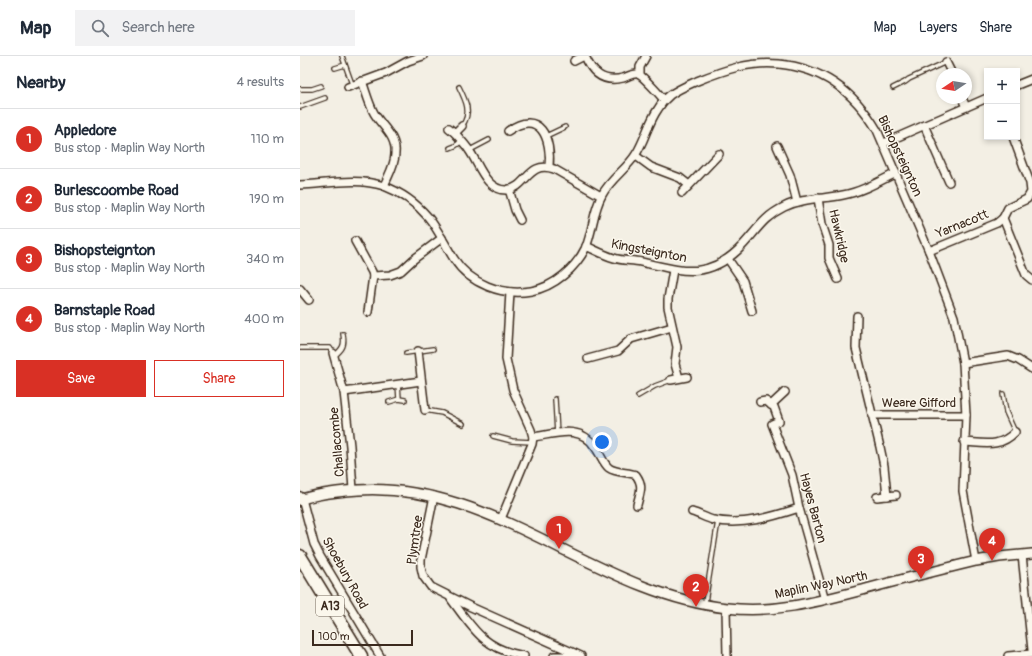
<!DOCTYPE html>
<html lang="en">
<head>
<meta charset="utf-8">
<style>
  body { margin:0; font-family:Pangolin,sans-serif; background:#f2f2f3; color:#1f2937 }
  .controls { position:absolute; right:12px; top:12px; display:grid; overflow:hidden; border-radius:0px; box-shadow:0 2px 6px #0003 }
  .controls button { width:36px; height:36px; display:grid; place-items:center; padding:0; border:0; border-bottom:1px solid #e0e1e3; background:#fff; color:#1f2937; font:20px sans-serif }
  .compass { position:absolute; left:636px; top:12px; width:36px; height:36px; border-radius:50%; background:#fff; box-shadow:0 2px 6px #0003; rotate:258deg }
  .scale { position:absolute; left:12px; bottom:10px; width:101px; box-sizing:border-box; padding-left:4px; border:2px solid #3b2a1e; border-top:0; font-size:11px; line-height:14px; white-space:nowrap; color:#3b2a1e; -webkit-text-stroke:3px #fbf7ec; paint-order:stroke }
  .you { position:absolute; left:302px; top:386px; width:14px; height:14px; margin:-10px; border:3px solid #fff; border-radius:50%; background:#1a73e8; box-shadow:0 0 0 6px #1a73e833 }
  .badge { display:grid; place-items:center; width:26px; height:26px; border-radius:50%; background:#d93025; color:#fff; font-size:13px; font-weight:700 }
  .pin { position:absolute; translate:-50% -33px; filter:drop-shadow(0 1px 2px #0008) }
  .pin::after { content:''; position:absolute; top:21px; width:14px; height:12px; background:inherit; clip-path:polygon(0 0,100% 0,50% 100%) }
  .list { margin:0; padding:0; list-style:none }
  h2 { display:flex; justify-content:space-between; align-items:center; height:52px; margin:0; padding:0 16px; font-size:17px }
  h2 small { font-size:13px; font-weight:400; color:#747a83 }
  .list li { display:grid; grid-template-columns:26px 1fr auto; gap:12px; align-items:center; box-sizing:border-box; height:60px; padding:0 16px; border-top:1px solid #e0e1e3 }
  .list b { display:block; font-size:15px; white-space:nowrap }
  .list p { margin:0; font-size:13px; white-space:nowrap; color:#747a83 }
  .list em { font-size:13px; font-style:normal; color:#747a83 }
  .actions { display:flex; gap:8px; padding:12px 16px }
  .actions a { flex:1; padding:9px 0; border:1px solid #d93025; border-radius:0px; text-align:center; font-size:14px; color:#d93025 }
  .actions .main { background:#d93025; color:#fff }
  .icon { flex:none; width:22px; height:22px; fill:none; stroke:currentColor; stroke-width:2; stroke-linecap:round; stroke-linejoin:round }
  .map { position:relative; flex:none; width:732px; height:600px; overflow:hidden }
  header { display:flex; align-items:center; gap:24px; box-sizing:border-box; height:56px; padding:0 20px; background:#fff; border-bottom:1px solid #e0e1e3 }
  header strong { font-size:19px }
  nav { display:flex; gap:22px; margin-inline-start:auto; font-size:14px }
  .search { width:280px; height:36px; background:#f2f2f3; display:flex; align-items:center; gap:10px; box-sizing:border-box; padding:0 14px; border-radius:0px; color:#747a83; font-size:15px }
  main { display:flex }
  aside { flex:1; background:#fff }
  .map>svg:first-child { display:block }
  .lines { fill:none; stroke-linecap:round; stroke-linejoin:round }
  .service-casing { stroke:#3b2a1e; stroke-width:6 }
  .minor-casing { stroke:#3b2a1e; stroke-width:10 }
  .tertiary-casing { stroke:#3b2a1e; stroke-width:12 }
  .primary-casing { stroke:#3b2a1e; stroke-width:15 }
  .service { stroke:#fbf7ec; stroke-width:3.5 }
  .minor { stroke:#fbf7ec; stroke-width:7 }
  .tertiary { stroke:#fbf7ec; stroke-width:9 }
  .primary { stroke:#fbf7ec; stroke-width:12 }
  .labels { text-anchor:middle; dominant-baseline:central; stroke-width:3; stroke-linejoin:round; paint-order:stroke }
  .shield { fill:#fbf7ec; stroke:#75685c; stroke-width:1 }
  .shield-label { font-size:12px; font-weight:bold; fill:#3b2a1e }
  .street-label { font-size:13px; fill:#3b2a1e; stroke:#fbf7ec }
</style>
</head>
<body>
<header>
<strong>Map</strong>
<div class="search"><svg class="icon" aria-label="search" viewBox="0 0 24 24"><circle cx="10" cy="10" r="6"/><path d="M15 15l6 6"/></svg>Search here</div>
<nav><a>Map</a><a>Layers</a><a>Share</a></nav>
</header>
<main>
<aside>
<h2>Nearby<small>4 results</small></h2>
<ul class="list">
<li><span class="badge">1</span><div><b>Appledore</b><p>Bus stop · Maplin Way North</p></div><em>110 m</em></li>
<li><span class="badge">2</span><div><b>Burlescoombe Road</b><p>Bus stop · Maplin Way North</p></div><em>190 m</em></li>
<li><span class="badge">3</span><div><b>Bishopsteignton</b><p>Bus stop · Maplin Way North</p></div><em>340 m</em></li>
<li><span class="badge">4</span><div><b>Barnstaple Road</b><p>Bus stop · Maplin Way North</p></div><em>400 m</em></li>
</ul>
<div class="actions"><a class="main">Save</a><a>Share</a></div>
</aside>
<div class="map">
<svg width="732" height="600" viewBox="0 0 732 600">
  <rect width="100%" height="100%" fill="#f3efe4"/>
  <filter id="ink" filterUnits="userSpaceOnUse"><feTurbulence type="fractalNoise" baseFrequency=".025" numOctaves="2"/><feDisplacementMap in="SourceGraphic" scale="8" xChannelSelector="R" yChannelSelector="G"/><feConvolveMatrix kernelMatrix="1 2 1 2 8 2 1 2 1" color-interpolation-filters="sRGB"/></filter>
  <g filter="url(#ink)">
    <g class="lines">
      <g class="service-casing">
        <g id="service">
          <path d="M42,0L52,28"/>
          <path d="M35,12L45,9"/>
          <path d="M159,31C166,45 172,57 162,70"/>
          <path d="M593,32L605,26L609,23L646,6"/>
          <path d="M0,33H12L21,30"/>
          <path d="M0,51L25,42"/>
          <path d="M246,80L265,71"/>
          <path d="M150,92L155,90L162,85"/>
          <path d="M170,94L189,84"/>
          <path d="M0,292H30L33,297"/>
          <path d="M106,297L133,293"/>
          <path d="M34,300C43,293 45,289 43,278"/>
          <path d="M98,328L99,343"/>
          <path d="M703,338L706,356L715,376"/>
          <path d="M338,340L355,330L371,324"/>
          <path d="M255,343L257,378"/>
          <path d="M89,346L99,343L105,344"/>
          <path d="M125,354L142,357L163,368"/>
          <path d="M193,380L212,385L232,386"/>
          <path d="M405,546L418,465"/>
        </g>
      </g>
      <g class="minor-casing">
        <g id="minor">
          <path d="M285,0C292,17 303,27 323,22C327,21 333,17 338,18C343,20 360,39 364,44"/>
          <path d="M274,5L284,0"/>
          <path d="M646,6L652,18"/>
          <path d="M340,19V11L346,0"/>
          <path d="M62,25C66,36 69,48 74,57C82,71 97,80 95,98C95,109 88,120 84,130"/>
          <path d="M717,29L732,23"/>
          <path d="M48,31L86,17L108,5L123,0"/>
          <path d="M662,42L666,51"/>
          <path d="M624,69L649,126"/>
          <path d="M149,72L155,77L162,70"/>
          <path d="M208,75C240,52 252,83 249,111"/>
          <path d="M155,77C160,83 165,88 169,94C179,108 186,135 207,134C227,132 228,104 254,113L301,140"/>
          <path d="M713,81L730,127L731,136L727,143L708,152L703,162L726,219L732,224"/>
          <path d="M584,87L687,42"/>
          <path d="M477,90L490,119L497,146"/>
          <path d="M336,100L351,111L380,122L389,129"/>
          <path d="M0,129C28,128 56,121 84,130C100,136 116,147 128,161C138,173 145,189 154,203C170,228 202,240 231,235C254,231 276,212 286,191C293,174 293,155 302,139C310,123 327,113 336,98C345,84 348,67 358,53C361,48 365,43 370,39C378,33 388,29 397,25C424,14 450,5 479,8C523,12 555,37 577,74L629,195L654,261L663,307L666,359L663,435L676,505"/>
          <path d="M209,133L215,154L220,164"/>
          <path d="M382,137L419,98"/>
          <path d="M518,142L522,168L529,189V202L538,223"/>
          <path d="M55,185L72,216L73,220L68,256"/>
          <path d="M286,190C295,194 304,199 314,202C323,205 332,204 341,206C379,214 405,225 438,194C455,178 461,162 484,151C502,142 523,143 543,139C561,136 580,125 596,117"/>
          <path d="M629,195L697,167L703,162"/>
          <path d="M428,203L443,225L452,255"/>
          <path d="M373,214L368,243V251L377,291L375,308L379,322"/>
          <path d="M73,220L90,219L101,215L114,203L142,182"/>
          <path d="M0,233L9,244"/>
          <path d="M557,260L556,292L580,391L584,410L587,440"/>
          <path d="M118,295L125,354"/>
          <path d="M33,297L44,336L50,390L53,434"/>
          <path d="M288,303L318,295L331,283L372,271"/>
          <path d="M663,307L708,300L718,304L732,313"/>
          <path d="M371,324L387,321"/>
          <path d="M44,336L121,325"/>
          <path d="M460,346L466,345L474,351L479,365L472,368L492,419L499,452L525,544"/>
          <path d="M471,349L485,336"/>
          <path d="M572,359H666"/>
          <path d="M233,381C256,378 280,368 295,391C300,397 303,407 309,412C316,417 328,416 336,419C344,430 340,436 337,449"/>
          <path d="M664,386C684,387 700,392 715,376"/>
          <path d="M0,440L2,443L14,488L20,500L80,600"/>
          <path d="M134,440L121,504V511L123,520L131,531L171,551L281,600"/>
          <path d="M577,441L596,439"/>
          <path d="M392,456C399,458 406,462 413,464C442,470 472,461 499,452"/>
          <path d="M201,463L232,388L233,381L231,374L213,334L206,303L210,236"/>
          <path d="M722,499L732,594"/>
          <path d="M151,543C173,573 184,593 224,600"/>
          <path d="M426,552L427,600"/>
          <path d="M254,600H277"/>
          <path d="M708,600L732,598"/>
        </g>
      </g>
      <g class="tertiary-casing">
        <path id="tertiary" d="M0,444C14,438 30,437 45,435C189,418 291,537 427,552C475,558 520,545 566,533C603,523 639,514 676,505L699,501L732,498"/>
      </g>
      <g class="primary-casing">
        <path id="primary" d="M0,500L61,600"/>
      </g>
      <use href="#service" class="service"/>
      <use href="#minor" class="minor"/>
      <use href="#tertiary" class="tertiary"/>
      <use href="#primary" class="primary"/>
    </g>
  </g>
  <g class="labels">
    <rect class="shield" x="16" y="540" width="28" height="20" rx="3"/>
    <g class="shield-label">
      <text x="30" y="550">A13</text>
    </g>
    <g class="street-label">
      <text transform="translate(600 100) rotate(65)">Bishopsteignton</text>
      <text transform="translate(662 168) rotate(-22)">Yarnacott</text>
      <text transform="translate(539 180) rotate(77)">Hawkridge</text>
      <text transform="translate(349 195) rotate(11)">Kingsteignton</text>
      <text x="619" y="347">Weare Gifford</text>
      <text transform="translate(37 386) rotate(-95)">Challacombe</text>
      <text transform="translate(513 452) rotate(75)">Hayes Barton</text>
      <text transform="translate(115 484) rotate(-82)">Plymtree</text>
      <text transform="translate(45 517) rotate(61)">Shoebury Road</text>
      <text transform="translate(521 529) rotate(-12)">Maplin Way North</text>
    </g>
  </g>
</svg>
<div class="controls">
<button>+</button>
<button>−</button>
</div>
<svg class="compass" viewBox="-18 -18 36 36"><path d="M0-13l5 13h-10z" fill="#e53935"/><path d="M0 13l5-13h-10z" fill="#747a83"/></svg>
<div class="scale">100 m</div>
<div class="you"></div>
<div class="pin badge" style="left:259px;top:493px">1</div>
<div class="pin badge" style="left:396px;top:551px">2</div>
<div class="pin badge" style="left:621px;top:523px">3</div>
<div class="pin badge" style="left:692px;top:505px">4</div>
</div>
</main>
</body>
</html>
